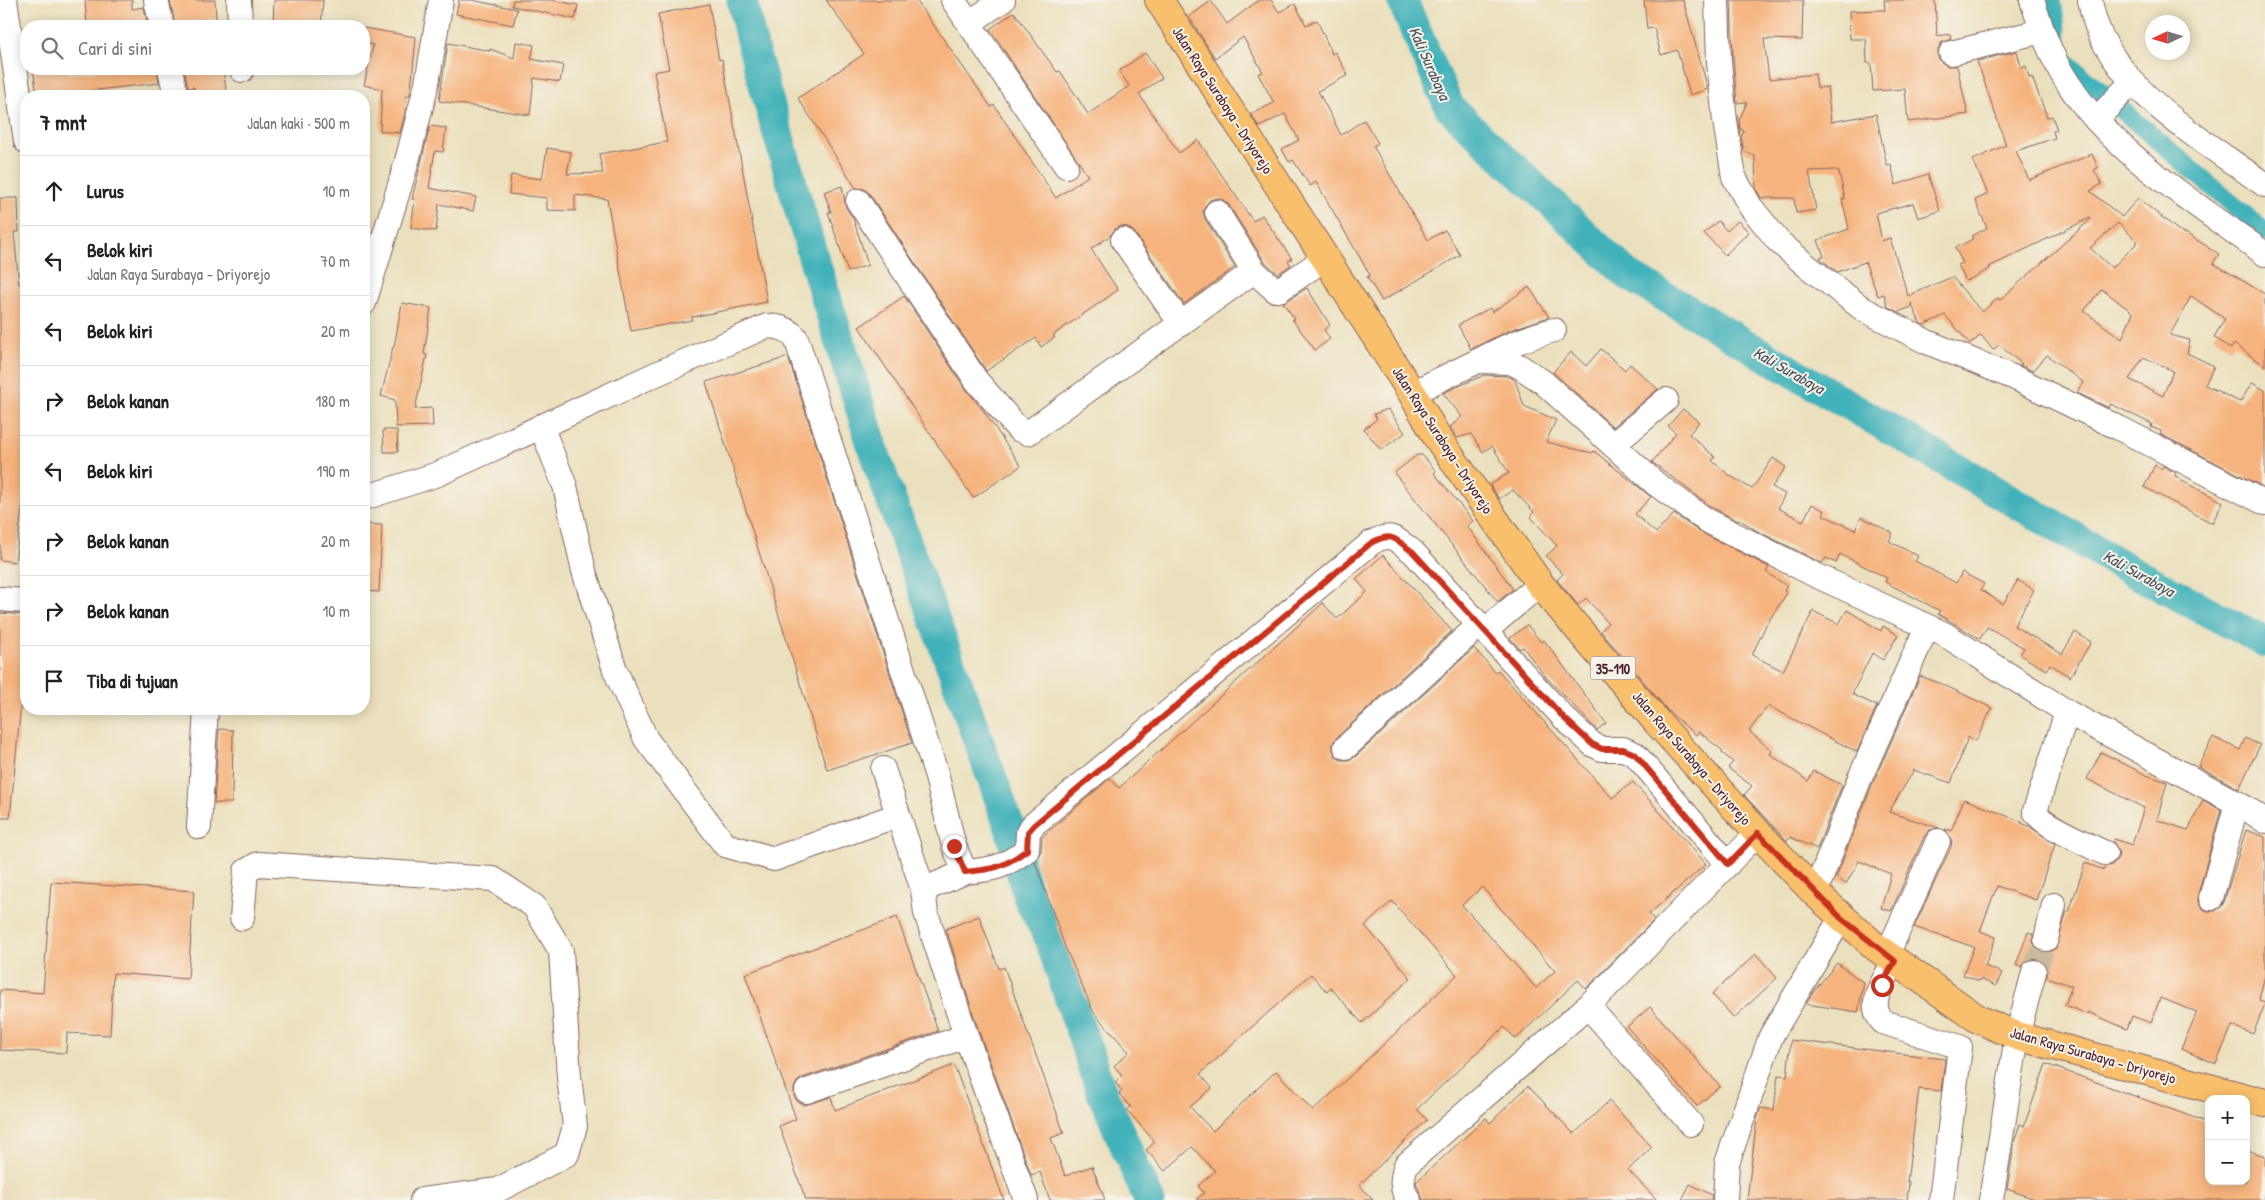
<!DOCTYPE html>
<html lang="id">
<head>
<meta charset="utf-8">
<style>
  body { margin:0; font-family:"Patrick Hand",sans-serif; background:#f2f2f2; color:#222 }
  .controls { position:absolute; right:15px; bottom:15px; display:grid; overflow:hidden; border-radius:10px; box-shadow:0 2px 12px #0003 }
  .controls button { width:45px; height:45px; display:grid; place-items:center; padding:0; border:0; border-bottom:1px solid #e0e0e0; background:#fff; color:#222; font:25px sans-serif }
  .compass { position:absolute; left:2145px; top:15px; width:45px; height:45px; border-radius:50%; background:#fff; box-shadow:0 2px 12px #0003; rotate:266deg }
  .stop { position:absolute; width:15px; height:15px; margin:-11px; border:4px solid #c8321e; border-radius:50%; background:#fff }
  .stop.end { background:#c8321e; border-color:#fff; box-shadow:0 1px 5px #0008 }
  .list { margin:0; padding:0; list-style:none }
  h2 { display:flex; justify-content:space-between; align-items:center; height:65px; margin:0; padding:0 20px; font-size:21px }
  h2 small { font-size:16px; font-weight:400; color:#767676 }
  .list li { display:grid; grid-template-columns:32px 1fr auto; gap:15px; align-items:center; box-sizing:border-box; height:70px; padding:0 20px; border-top:1px solid #e0e0e0 }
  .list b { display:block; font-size:19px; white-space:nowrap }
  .list p { margin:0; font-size:16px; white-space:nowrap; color:#767676 }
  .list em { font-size:16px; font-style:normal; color:#767676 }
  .icon { flex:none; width:28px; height:28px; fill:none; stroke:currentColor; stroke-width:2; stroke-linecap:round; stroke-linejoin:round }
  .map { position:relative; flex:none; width:2265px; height:1200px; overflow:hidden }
  .search { position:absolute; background:#fff; box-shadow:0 2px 12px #0003; left:20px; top:20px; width:350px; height:55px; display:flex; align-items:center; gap:12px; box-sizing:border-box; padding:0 18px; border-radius:20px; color:#767676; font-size:19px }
  .panel { position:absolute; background:#fff; box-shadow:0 2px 12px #0003; left:20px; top:90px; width:350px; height:625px; border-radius:20px }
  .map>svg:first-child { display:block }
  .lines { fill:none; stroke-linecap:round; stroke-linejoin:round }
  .canal { stroke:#42b2ba; stroke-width:19 }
  .river { stroke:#42b2ba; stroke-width:31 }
  .building { fill:#f6b37d; fill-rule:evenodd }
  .minor-tunnel { stroke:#cbb9a0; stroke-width:24; stroke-dasharray:24 12; stroke-linecap:butt }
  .minor-casing { stroke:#82635e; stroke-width:26 }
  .major-casing { stroke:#82635e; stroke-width:30 }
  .minor { stroke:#fff; stroke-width:24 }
  .major { stroke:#f8bf6c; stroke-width:28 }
  .route { stroke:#c8321e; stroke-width:6 }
  .labels { text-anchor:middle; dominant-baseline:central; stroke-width:4; stroke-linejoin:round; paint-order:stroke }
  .shield { fill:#f7f3e8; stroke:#7e5f64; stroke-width:1 }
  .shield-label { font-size:14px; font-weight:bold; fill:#4a1f2b }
  .street-label { font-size:15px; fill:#4a1f2b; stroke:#f7f3e8 }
  .water-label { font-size:16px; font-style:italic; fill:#47525d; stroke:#f7f3e8 }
</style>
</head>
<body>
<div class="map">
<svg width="2265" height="1200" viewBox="0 0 2265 1200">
  <rect width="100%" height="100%" fill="#f7f3e8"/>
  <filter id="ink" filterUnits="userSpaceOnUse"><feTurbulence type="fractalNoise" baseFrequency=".02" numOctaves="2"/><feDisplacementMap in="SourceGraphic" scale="10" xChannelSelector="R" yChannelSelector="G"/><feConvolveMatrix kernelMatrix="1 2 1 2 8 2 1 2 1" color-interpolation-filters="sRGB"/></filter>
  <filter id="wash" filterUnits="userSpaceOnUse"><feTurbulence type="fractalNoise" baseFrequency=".0096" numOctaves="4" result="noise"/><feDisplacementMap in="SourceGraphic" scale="20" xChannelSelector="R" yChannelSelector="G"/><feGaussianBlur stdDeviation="1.12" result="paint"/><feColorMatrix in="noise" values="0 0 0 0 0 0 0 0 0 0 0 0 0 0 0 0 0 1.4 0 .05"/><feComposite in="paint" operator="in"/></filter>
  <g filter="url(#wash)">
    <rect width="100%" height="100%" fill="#ebe0bd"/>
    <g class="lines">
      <path class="canal" d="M2052,0L2060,57L2265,232"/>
      <g class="river">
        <path d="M742,0L751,40L812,253L878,464L1010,828L1028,897L1049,937L1100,1088L1149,1200"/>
        <path d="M1402,0L1450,108L1628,275L2130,570L2265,642"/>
      </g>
    </g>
    <g id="blocks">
      <g class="building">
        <path d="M85,0H132V9L144,7L148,26H87Z"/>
        <path d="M170,0H215L216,19L201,20V26H175Z"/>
        <path d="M274,0H323L321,26H273Z"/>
        <path d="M459,0H471L517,9L513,25L456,14Z"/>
        <path d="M513,0H551L578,5L575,19L512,6Z"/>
        <path d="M826,0H916L991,107L994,105L1056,198L1088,176L990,29L1014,12L1057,72L1060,71L1088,114L1129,86L1119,71L1145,53L1162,78L1139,94L1179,153L1198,140L1253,221L1262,215L1292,259L1288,261L1291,265L1278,274L1265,262L1228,204L1223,200L1217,198L1210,200L1205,206L1203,212L1205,219L1235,267L1184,304L1134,232L1128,227L1121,226L1115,229L1110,236L1091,249L1118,290L1053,335L1055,337L1041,347L1036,338L986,371L869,193L864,189L856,188L798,98L864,54Z"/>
        <path d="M1259,0H1271L1279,12L1295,4L1306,25L1317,20L1332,54L1335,52L1348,75L1318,91L1341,135L1364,120L1378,143L1373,146L1428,240L1445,230L1460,255L1382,301L1367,277L1370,275L1316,182L1310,186L1293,160L1289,162L1282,149L1299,140L1285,114L1259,127L1251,114L1274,103L1258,74L1263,72L1243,37L1215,58L1189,17L1211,1L1227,24Z"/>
        <path d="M1644,0H1683L1708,89L1690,95L1677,50L1661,55L1654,28L1647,29Z"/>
        <path d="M1731,0H1803L1802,40L1764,39L1769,79L1815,74L1817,88L1827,87L1831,122L1876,114L1887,166L1891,165L1896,185L1928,174L1940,211L1918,218L1913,203L1876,213L1882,241L1890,238L1908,296L1952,277L1982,312L1998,298L2000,300L2091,219L2090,218L1989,267L1990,269L1966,281L1958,265L1963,263L1955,248L1973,239L1971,236L1987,228L1975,200L1988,194L1973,160L2006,145L1977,61L2017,51L2021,67L2026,66L2029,78L2032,77L2047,117L2052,116L2057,130L2053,131L2055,138L2016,151L2029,180L2092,154L2098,168L2094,170L2102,184L2090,191L2122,217L2138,198L2183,234L2184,232L2219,254L2213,263L2265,294V366L2234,344L2231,349L2214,337L2225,319L2191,296L2170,335L2190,340L2187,353L2214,366L2205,385L2240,402L2252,383L2265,390V488L2160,434L2161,431L2151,427L2152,424L2111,404L2109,408L2077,393L2083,382L2047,355L2033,371L2020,365L2022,364L1999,345L1993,350L1981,335L1970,344L1945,315L1924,325L1920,323L1911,303L1912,307L1898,312L1888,307L1884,294L1878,296L1865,262L1837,272L1821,259L1820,257L1824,256L1818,240L1849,229L1842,199H1845L1839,172L1836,170L1809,171L1816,210L1796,213L1794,198H1761L1756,189L1755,156L1744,151L1741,137L1744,131L1740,129L1739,121L1747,102L1737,103L1733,57ZM2118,223L2138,242L2112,268L2090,248ZM2102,289L2133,313L2122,339L2084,311ZM2144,357L2173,371L2163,396L2129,379Z"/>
        <path d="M1884,0H1935L1937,36L1950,34L1951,39L1941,43L1938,50V57L1941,62L1947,66H1957L1968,114L1908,122L1905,89L1873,91L1871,63H1867L1866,39H1850L1849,11L1885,10Z"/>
        <path d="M709,4L719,60L722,59L767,302L692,317V320L631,331L607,199L575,195V211L547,210V198L509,194L511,175L542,179L547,148L571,152L567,174L603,173L599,154L667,142L654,72L669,69L658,14Z"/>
        <path d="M364,28L416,37L411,90L409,96H406L405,113L400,133L380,131L382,89L364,85L373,45L364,43Z"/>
        <path d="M516,42L534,45L531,59L563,65L560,82L534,78L530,115L439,101L448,43L490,51V49L514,58Z"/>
        <path d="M33,69H67L68,74L120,69H157L159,83L79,92V96H37Z"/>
        <path d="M184,69H223L227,96H194V87L188,88Z"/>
        <path d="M430,126L446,128L443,152L435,151L429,188L476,197L473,211L439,204L436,231L411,228L415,199H412Z"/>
        <path d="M842,186L846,208L853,218L868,265L848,272L828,212H831L824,192Z"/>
        <path d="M0,198H18L19,232H14L19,284H25L26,300V480L15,562L0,560Z"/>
        <path d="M1718,221L1727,231L1738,221L1749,232L1725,255L1704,233Z"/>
        <path d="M1529,287L1549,317L1510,330L1471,349L1458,325L1490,308L1492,312Z"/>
        <path d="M1307,288L1330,325L1324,330L1330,339L1315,350L1292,319L1294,318L1283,303Z"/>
        <path d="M904,296L965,388L983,410L1021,466L973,498L859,327Z"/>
        <path d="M402,303L431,308L424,354L427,355L415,409L432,408L433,426L396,427L395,400L381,396L393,347H394Z"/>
        <path d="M1601,349L1625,370L1630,364L1658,389L1613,427L1553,372L1571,352L1586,366Z"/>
        <path d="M788,357L912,743L827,770L706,382Z"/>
        <path d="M1484,375L1507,376L1512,378L1515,380L1524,406L1556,420L1546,442L1592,453L1594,451L1651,497L1635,514L1656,533L1674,514L1700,532L1769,567L1766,572L1787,586L1784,591L1787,593L1766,625L1752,655L1783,671L1813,611L1839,624L1847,610L1881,631L1883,626L1898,635L1883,660L1872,653L1852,694L1877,706L1857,752L1768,706L1749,731L1772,751L1770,754L1808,781L1814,771L1842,785L1817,849L1790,837L1787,841L1744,795L1752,786L1728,768L1733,762L1722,753L1723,751L1699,732L1696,735L1669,712L1601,631L1608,623L1586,598L1578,605L1557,580L1563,574L1546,556L1557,546L1530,516L1534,512L1513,490L1499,499L1490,485L1509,473L1492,446L1483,452L1471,434L1457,438L1450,427L1462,417L1443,393Z"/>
        <path d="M1388,409L1405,433L1381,450L1364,429L1377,419L1374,414Z"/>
        <path d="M1683,409L1699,422L1689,434L1715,457L1712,461L1729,475L1752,489L1773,458L1786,467L1772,487L1785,494L1778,508L1803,521L1812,504L1825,511L1823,515L1855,530L1861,517L1893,533L1889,541L1918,556L1915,561L1956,583L1962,572L1984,584L1981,590L2003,604L2018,580L2034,590L2014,626L2062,654L2075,632L2091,642L2070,677L2050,664L2046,670L2020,655L2024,648L1987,627L1980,639L1938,614L1940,611L1885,582L1887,578L1840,554L1836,563L1826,558L1822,563L1757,531L1739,519L1738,521L1713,508L1652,462L1676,433L1668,426Z"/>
        <path d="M383,430H397L398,452H384Z"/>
        <path d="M1417,455H1422L1436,471L1434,473L1473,521L1467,526L1513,589L1498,602L1394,473Z"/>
        <path d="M2155,465L2161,469L2163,466L2176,473L2175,476L2181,479L2180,480L2223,502L2212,523L2144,487Z"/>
        <path d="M364,524L382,525L379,592L364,591Z"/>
        <path d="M1383,555L1452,631L1337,737L1333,742V750L1336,757L1341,760H1348L1355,757L1474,648L1495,672L1498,670L1612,798L1633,782L1706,864L1649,914L1654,920L1586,989L1578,980L1516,1039L1504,1027L1417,1109L1427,1120L1359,1185L1373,1200H1196L1204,1193L1198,1186L1215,1171L1192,1147L1165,1171L1146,1150L1155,1142L1127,1110L1131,1107L1119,1094L1122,1091L1115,1082L1122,1075L1114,1066L1129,1052L1094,1013L1065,947L1035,861L1041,851L1042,837L1110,778L1119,788L1323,603L1337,619L1367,592L1356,579ZM1482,887L1555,971L1536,988L1462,905ZM1392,901L1457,975L1313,1111L1276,1071L1213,1131L1190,1107L1212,1088L1200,1074L1311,974L1327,992L1331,988L1362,1023L1411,978L1365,926Z"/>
        <path d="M0,613L26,615V650L10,818H0Z"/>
        <path d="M1527,625L1541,642L1544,640L1606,723L1597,730L1545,676L1523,647L1520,649L1510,638Z"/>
        <path d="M1920,676L1942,684L1992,708L1976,741L1968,737L1951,783L1914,770L1889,812L1939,828L1930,830L1925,835L1891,911L1881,908L1891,874L1859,861L1846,884L1836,878L1872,785Z"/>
        <path d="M219,729L233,730L232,803H214Z"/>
        <path d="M2213,737L2240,750L2245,738L2260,745L2239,789L2198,766Z"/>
        <path d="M2101,752L2146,775L2167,782L2157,820L2188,830L2203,800L2221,810L2198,894V902L2202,908L2207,911H2215L2221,907L2224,902L2246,830L2265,837V975L2259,1000L2265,1002V1004L2253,1034L2232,1026L2216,1064L2181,1049L2197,1012L2160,998L2151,1023L2132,1016L2127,1029L2088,1012L2087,1014L2065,1005L2072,986L2047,977V968L2043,962L2038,959H2030L2021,967L2016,965L2028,932L2033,934V942L2037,949L2043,952H2049L2056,948L2067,911L2069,912L2085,863L2104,870L2105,867L2112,865L2118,858L2119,851L2113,842L2114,839L2132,845L2144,808L2087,779Z"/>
        <path d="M1964,799L2022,822L2021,823L2029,826L2055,844L2036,900L1997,886L1980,931L1996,937L1985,966L2002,973L1996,986L1980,979L1979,981L1963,975L1974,947L1914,927L1951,847L1952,839L1945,829L1951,831Z"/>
        <path d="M51,882L194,891L188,979L113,973L110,1035L67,1033L66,1053L0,1050V990L43,993Z"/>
        <path d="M979,916L999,969L1004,967L1064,1133L1051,1138L1065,1176L1092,1166L1105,1200H1050L1040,1172L1031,1175L979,1032L946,929Z"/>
        <path d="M897,917L938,1031L802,1078L797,1082L794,1088V1096L798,1102L805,1105L831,1097L835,1110L954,1065L1004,1200H806L779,1126L796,1119L745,974Z"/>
        <path d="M1756,954L1777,978L1734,1018L1712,994Z"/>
        <path d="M1837,963L1864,983L1858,1012L1806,1004L1814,991Z"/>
        <path d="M1650,1007L1720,1086L1697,1106L1627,1027Z"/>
        <path d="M1791,1040L1945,1059L1941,1091L1919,1089L1907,1182H1909L1907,1200H1747L1757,1118L1761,1108L1774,1110L1778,1075L1787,1076Z"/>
        <path d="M2046,1064L2209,1123V1181H2246V1150L2265,1156V1200H2037L2007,1189L2015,1139L2020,1124L2024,1126Z"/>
        <path d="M1528,1086L1574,1134L1609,1101L1652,1147L1628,1170L1657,1200H1423L1416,1182L1486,1118L1490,1123Z"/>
        <path d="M1690,1184L1712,1195L1711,1200H1682Z"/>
      </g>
    </g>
  </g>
  <g filter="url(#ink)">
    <use href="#blocks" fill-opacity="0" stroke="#82635e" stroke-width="1"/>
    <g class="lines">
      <path class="minor-tunnel" d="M2034,972L2046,939"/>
      <g class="minor-casing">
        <g id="minor">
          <path d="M5,0L26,141"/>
          <path d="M156,0L162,26"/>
          <path d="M239,0L240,26"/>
          <path d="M953,0L1066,166"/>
          <path d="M1717,0L1719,62L1725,121L1734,177L1750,206L1778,241L1807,266L1863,309L1927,342L2015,378L2119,428L2265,503"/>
          <path d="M2032,0C2041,28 2051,58 2068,83C2114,155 2197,204 2265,254"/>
          <path d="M2090,0C2102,84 2202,139 2265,185"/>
          <path d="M969,23L1003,0"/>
          <path d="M1951,53L2042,31"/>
          <path d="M170,69L176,96"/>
          <path d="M241,69L242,70"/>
          <path d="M2096,120L2132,82"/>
          <path d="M858,201L976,380L1018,429L1028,433L1254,271"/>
          <path d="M1217,212L1254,271L1275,290H1279L1324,259"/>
          <path d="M1123,240L1181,324"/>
          <path d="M364,303L406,165L427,83L441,0"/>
          <path d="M1478,361C1503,347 1526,337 1554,330"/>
          <path d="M1412,393L1478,361L1510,362L1519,366L1543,382L1656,484L1706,520L1811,573L1944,634L2067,712L2246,808L2265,821"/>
          <path d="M541,426L565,486L584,571L615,670L646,739L725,845L774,859L898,815"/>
          <path d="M1613,445L1666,400"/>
          <path d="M364,498L438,474L656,374L767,326C780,327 787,328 796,338L936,773L954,846L965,872C995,869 1002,868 1027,850L1028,832L1033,825L1371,543C1392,531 1395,539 1413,552L1564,718L1592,744L1602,749H1623L1635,754L1728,864"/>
          <path d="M0,599L26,601"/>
          <path d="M1486,630L1540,584"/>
          <path d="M2067,712L2035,811C2039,824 2091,846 2105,853"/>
          <path d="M1346,747L1480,624"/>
          <path d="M883,769L923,890"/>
          <path d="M199,827L206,709"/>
          <path d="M965,872L923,890L926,913L966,1036L1026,1200"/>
          <path d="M1815,893L1859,780L1927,627"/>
          <path d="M2211,898L2237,803"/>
          <path d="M242,918L246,871L258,864L493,879L534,906L561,951L569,1077L575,1126L567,1154L498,1190L422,1200"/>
          <path d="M2046,939L2054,905"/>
          <path d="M1887,955L1938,841"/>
          <path d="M1895,961C1885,979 1865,1004 1883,1022L1960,1047L1941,1200"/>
          <path d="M1588,1006L1691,1124"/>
          <path d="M807,1091L966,1036"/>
          <path d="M1409,1200C1400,1189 1402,1178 1406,1165L1588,1006L1758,833"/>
          <path d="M1725,1200L1727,1163L1771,1036L1841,918"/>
          <path d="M1991,1200L2017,1036L2034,972"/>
        </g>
      </g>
      <g class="major-casing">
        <path id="major" d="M1159,0L1412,393L1437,437L1540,584L1657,722L1758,833L1815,893L1877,948L1978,1019L2017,1036L2265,1103"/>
      </g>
      <use href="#minor" class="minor"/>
      <use href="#major" class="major"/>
    </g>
  </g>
  <g class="lines" filter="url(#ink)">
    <path class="route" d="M954,846L965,872C995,869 1002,868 1027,850L1028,832L1034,825L1371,543C1392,531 1395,539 1413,552L1564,718L1592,744L1602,749H1623L1635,754L1728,864L1758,833L1841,918L1895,961L1882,985"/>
  </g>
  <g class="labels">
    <rect class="shield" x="1590.5" y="656.5" width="45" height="23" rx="4"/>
    <g class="shield-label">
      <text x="1613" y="668">35-110</text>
    </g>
    <g class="street-label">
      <text transform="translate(1223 100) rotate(57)">Jalan Raya Surabaya - Driyorejo</text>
      <text transform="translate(1443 440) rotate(57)">Jalan Raya Surabaya - Driyorejo</text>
      <text transform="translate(1692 758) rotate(49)">Jalan Raya Surabaya - Driyorejo</text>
      <text transform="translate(2093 1055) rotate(16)">Jalan Raya Surabaya - Driyorejo</text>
    </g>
    <g class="water-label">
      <text transform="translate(1430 63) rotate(66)">Kali Surabaya</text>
      <text transform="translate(1789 370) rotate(30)">Kali Surabaya</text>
      <text transform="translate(2139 573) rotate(29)">Kali Surabaya</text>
    </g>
  </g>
</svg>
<div class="controls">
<button>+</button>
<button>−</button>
</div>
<svg class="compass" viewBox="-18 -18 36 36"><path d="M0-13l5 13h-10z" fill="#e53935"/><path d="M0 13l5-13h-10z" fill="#767676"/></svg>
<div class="stop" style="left:1882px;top:985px"></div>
<div class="stop end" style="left:954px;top:846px"></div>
<div class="search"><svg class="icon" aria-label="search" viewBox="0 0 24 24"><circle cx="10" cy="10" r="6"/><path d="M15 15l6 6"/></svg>Cari di sini</div>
<section class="panel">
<h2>7 mnt<small>Jalan kaki · 500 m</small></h2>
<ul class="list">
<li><svg class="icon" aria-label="ahead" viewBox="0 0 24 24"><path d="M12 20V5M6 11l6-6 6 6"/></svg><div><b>Lurus</b></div><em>10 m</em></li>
<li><svg class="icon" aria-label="left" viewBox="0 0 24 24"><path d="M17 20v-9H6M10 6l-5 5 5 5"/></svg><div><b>Belok kiri</b><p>Jalan Raya Surabaya - Driyorejo</p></div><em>70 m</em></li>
<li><svg class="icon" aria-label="left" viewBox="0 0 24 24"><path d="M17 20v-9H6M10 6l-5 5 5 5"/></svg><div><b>Belok kiri</b></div><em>20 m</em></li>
<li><svg class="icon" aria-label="right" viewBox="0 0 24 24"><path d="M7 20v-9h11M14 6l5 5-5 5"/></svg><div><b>Belok kanan</b></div><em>180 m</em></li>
<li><svg class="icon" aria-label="left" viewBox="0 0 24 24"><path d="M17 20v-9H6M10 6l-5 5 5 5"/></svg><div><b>Belok kiri</b></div><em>190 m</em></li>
<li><svg class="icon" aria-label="right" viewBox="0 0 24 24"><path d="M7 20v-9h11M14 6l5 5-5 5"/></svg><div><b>Belok kanan</b></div><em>20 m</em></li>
<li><svg class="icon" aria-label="right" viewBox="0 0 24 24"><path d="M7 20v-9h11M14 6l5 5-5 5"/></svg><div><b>Belok kanan</b></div><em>10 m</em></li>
<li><svg class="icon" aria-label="arrive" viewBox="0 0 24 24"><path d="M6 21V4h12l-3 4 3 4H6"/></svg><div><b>Tiba di tujuan</b></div></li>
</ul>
</section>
</div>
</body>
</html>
